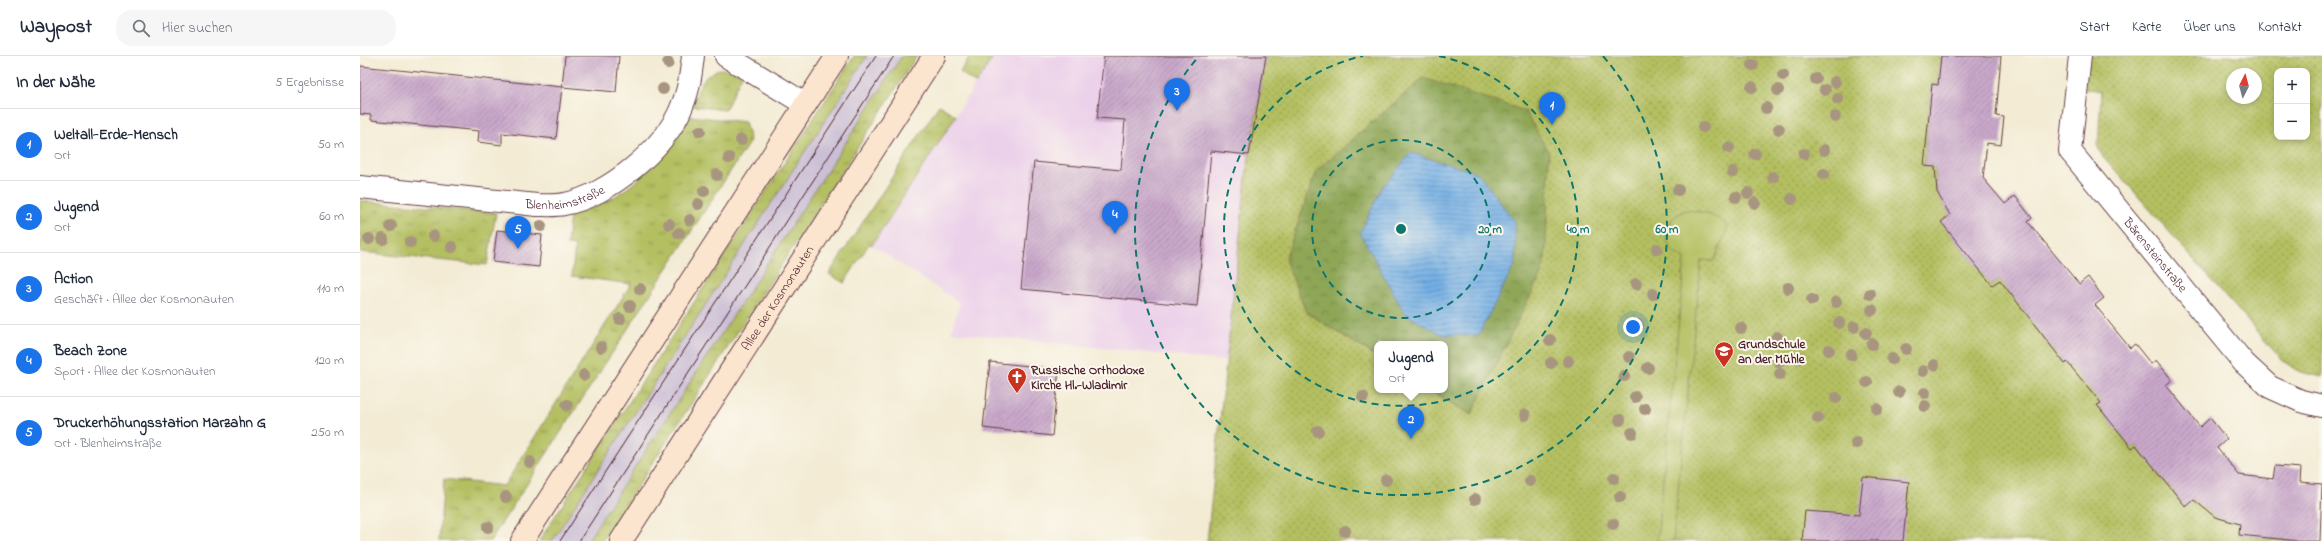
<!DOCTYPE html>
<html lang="de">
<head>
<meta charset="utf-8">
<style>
  body { margin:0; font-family:"Indie Flower",sans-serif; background:#f6f6f7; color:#1f2937 }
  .controls { position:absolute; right:12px; top:12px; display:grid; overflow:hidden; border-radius:8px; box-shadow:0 2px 6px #0003 }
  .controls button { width:36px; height:36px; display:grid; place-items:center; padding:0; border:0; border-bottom:1px solid #e0e1e3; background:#fff; color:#1f2937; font:20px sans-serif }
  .compass { position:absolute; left:1866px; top:12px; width:36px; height:36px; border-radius:50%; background:#fff; box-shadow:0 2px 6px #0003; rotate:6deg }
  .you { position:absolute; left:1273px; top:271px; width:14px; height:14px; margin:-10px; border:3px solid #fff; border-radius:50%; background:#1a73e8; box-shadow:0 0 0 6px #1a73e833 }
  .badge { display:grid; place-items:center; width:26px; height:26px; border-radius:50%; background:#1a73e8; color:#fff; font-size:13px; font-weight:700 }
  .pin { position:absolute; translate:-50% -33px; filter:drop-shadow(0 1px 2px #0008) }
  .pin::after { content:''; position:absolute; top:21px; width:14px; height:12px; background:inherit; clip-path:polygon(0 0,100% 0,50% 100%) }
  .popup { position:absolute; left:1014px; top:285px; width:74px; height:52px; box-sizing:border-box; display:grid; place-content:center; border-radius:8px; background:#fff; filter:drop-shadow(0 1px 3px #0005); font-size:13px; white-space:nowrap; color:#747a83 }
  .popup b { font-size:15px; color:#1f2937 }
  .popup::after { content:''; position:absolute; left:50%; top:100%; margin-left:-8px; border:8px solid transparent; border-top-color:#fff }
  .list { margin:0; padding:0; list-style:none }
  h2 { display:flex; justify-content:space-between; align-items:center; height:52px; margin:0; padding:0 16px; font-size:17px }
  h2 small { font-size:13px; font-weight:400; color:#747a83 }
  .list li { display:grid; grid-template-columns:26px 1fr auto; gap:12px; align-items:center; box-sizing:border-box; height:72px; padding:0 16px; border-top:1px solid #e0e1e3 }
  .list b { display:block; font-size:15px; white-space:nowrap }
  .list p { margin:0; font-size:13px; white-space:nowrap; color:#747a83 }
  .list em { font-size:13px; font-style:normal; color:#747a83 }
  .icon { flex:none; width:22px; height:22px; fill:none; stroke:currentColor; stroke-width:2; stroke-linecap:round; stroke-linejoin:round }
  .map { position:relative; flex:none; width:1962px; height:485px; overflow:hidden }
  header { display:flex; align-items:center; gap:24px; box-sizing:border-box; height:56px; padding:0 20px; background:#fff; border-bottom:1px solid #e0e1e3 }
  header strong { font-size:19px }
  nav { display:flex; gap:22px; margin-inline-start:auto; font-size:14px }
  .search { width:280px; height:36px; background:#f6f6f7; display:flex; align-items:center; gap:10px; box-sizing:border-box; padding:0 14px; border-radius:16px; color:#747a83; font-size:15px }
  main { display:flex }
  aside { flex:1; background:#fff }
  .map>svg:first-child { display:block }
  .built { fill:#ecd1ea }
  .industrial { fill:#cbbfd5 }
  .grass { fill:url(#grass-tufts); stroke:#7e6f46 }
  .forest { fill:url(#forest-crowns); stroke:#6c6241 }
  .park { fill:url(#park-dots); stroke:#7e6f46; fill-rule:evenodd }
  .pitch { fill:#b3bf61; stroke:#7e6f46 }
  .water { fill:url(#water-rules); stroke:#5e6788 }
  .building { fill:url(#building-hatch) }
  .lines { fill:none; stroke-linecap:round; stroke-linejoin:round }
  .street-casing { stroke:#633e44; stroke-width:24 }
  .secondary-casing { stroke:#633e44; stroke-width:24 }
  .street { stroke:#fff; stroke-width:22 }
  .secondary { stroke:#fce5cf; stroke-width:22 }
  .tram { stroke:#4a1f2b; stroke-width:1 }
  .tree { fill:#a89580 }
  .ring { fill:none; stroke:#0f766e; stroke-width:2; stroke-dasharray:7 5 }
  .labels { text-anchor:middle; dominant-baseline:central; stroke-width:4; stroke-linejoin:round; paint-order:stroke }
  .street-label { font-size:13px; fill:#4a1f2b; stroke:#fbf7ec }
  .poi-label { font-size:13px; font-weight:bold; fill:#4a1f2b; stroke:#fbf7ec; text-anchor:start }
  .centre { fill:#0f766e; stroke:#fbf7ec; stroke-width:2 }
  .ring-label { font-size:12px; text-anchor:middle; font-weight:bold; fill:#0f766e; stroke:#fbf7ec; stroke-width:4; stroke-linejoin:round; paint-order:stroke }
</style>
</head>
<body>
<header>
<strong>Waypost</strong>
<div class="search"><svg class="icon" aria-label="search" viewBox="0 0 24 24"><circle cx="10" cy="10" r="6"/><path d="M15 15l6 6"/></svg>Hier suchen</div>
<nav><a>Start</a><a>Karte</a><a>Über uns</a><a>Kontakt</a></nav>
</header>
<main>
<aside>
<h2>In der Nähe<small>5 Ergebnisse</small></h2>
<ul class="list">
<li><span class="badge">1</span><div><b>Weltall-Erde-Mensch</b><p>Ort</p></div><em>50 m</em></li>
<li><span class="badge">2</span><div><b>Jugend</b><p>Ort</p></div><em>60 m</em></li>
<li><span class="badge">3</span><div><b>Action</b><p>Geschäft · Allee der Kosmonauten</p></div><em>110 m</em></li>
<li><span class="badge">4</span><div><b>Beach Zone</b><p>Sport · Allee der Kosmonauten</p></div><em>120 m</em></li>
<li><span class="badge">5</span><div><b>Druckerhöhungsstation Marzahn G</b><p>Ort · Blenheimstraße</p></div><em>250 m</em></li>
</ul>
</aside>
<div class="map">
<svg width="1962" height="485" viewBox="0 0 1962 485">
  <defs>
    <pattern id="grass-tufts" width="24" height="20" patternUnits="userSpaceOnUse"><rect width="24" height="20" fill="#b3bf61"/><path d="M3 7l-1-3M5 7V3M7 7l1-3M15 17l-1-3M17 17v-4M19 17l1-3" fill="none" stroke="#949b50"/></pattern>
    <pattern id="forest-crowns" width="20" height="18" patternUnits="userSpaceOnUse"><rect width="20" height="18" fill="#8ea657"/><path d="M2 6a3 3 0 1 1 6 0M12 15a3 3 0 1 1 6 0" fill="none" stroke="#768748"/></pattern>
    <pattern id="park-dots" width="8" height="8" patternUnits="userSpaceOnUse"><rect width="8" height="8" fill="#b3bf61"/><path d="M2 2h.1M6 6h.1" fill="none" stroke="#949b50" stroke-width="1.8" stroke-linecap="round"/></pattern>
    <pattern id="water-rules" width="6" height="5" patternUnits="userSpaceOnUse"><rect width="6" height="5" fill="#73afe5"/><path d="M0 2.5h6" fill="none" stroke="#608eba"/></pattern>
    <pattern id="building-hatch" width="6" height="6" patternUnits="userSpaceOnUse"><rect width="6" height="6" fill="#c9a8cb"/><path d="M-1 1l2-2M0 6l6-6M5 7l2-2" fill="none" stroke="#a588a5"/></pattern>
  </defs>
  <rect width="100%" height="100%" fill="#fbf7ec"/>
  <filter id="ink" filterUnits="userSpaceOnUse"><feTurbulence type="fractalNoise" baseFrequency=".025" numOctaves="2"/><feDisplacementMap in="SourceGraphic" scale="8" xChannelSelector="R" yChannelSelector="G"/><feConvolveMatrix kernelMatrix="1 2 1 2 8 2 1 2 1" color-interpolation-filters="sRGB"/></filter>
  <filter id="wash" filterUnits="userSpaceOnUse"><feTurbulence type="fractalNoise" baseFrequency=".012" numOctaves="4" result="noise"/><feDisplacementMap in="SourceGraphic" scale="16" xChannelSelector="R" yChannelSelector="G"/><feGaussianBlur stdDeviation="0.9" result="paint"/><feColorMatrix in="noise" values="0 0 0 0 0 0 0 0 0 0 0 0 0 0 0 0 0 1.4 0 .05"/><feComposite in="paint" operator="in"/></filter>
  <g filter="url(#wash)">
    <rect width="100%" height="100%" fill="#f3ebd4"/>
    <path class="built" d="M634,0H906L889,99L867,305L591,276L600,247L512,189Z"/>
    <path class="industrial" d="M507,0H542L227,485H192Z"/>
    <g class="grass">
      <path d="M494,0H507L192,485H179Z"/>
      <path d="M542,0H557L242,485H227Z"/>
      <path d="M610,0H634L616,28L600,16Z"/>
      <path d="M360,13L373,14L382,19L365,54L333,50C338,32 341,20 360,13Z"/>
      <path d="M579,49L596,60L512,189L509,188L484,227L469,218Z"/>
      <path d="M330,60L385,66L390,85L130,485H79L84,423L144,430L271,228L212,220L215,190L207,189L210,158C261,149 305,104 330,60Z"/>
      <path d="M0,145L136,157L127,209L0,196Z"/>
    </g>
    <path class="forest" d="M1063,21L1165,55L1189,97L1186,196L1182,216L1111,359L1070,334H1085V288H1017V301L946,256L925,203L957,114Z"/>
    <g class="park">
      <path d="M906,0H1581L1578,29L1572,28L1564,110L1575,111L1577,136L1590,159L1581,166L1632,229L1640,224L1674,263L1671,266L1704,308L1707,306L1742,346L1738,350L1772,392L1776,389L1826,451L1834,444L1855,461L1880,468V479L1939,485H847L887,113ZM1063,22L1165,55L1189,97L1186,196L1182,216L1111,359L1070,334H1017V301L946,256L925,203L957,114Z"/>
      <path d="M1726,0H1962V321L1940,316L1921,303L1741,98L1738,91L1741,35L1722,32ZM1917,15H1947V81H1917ZM1872,18H1896V42H1872Z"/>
    </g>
    <path class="pitch" d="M1326,154C1344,156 1355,158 1368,171L1354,205L1341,204L1313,485H1297L1325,202C1307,198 1301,178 1313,162C1316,159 1322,156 1326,154Z"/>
    <path class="water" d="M1051,97L1118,117L1155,166V208L1118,280L1083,279L1045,258L1000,177L1021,133Z"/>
    <g id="blocks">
      <g class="building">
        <path d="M205,0H259L256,36L202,31Z"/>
        <path d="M744,0H906L889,99L851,95L837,250L661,233L674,106L761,114L765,64L737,62Z"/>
        <path d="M1581,0H1641L1636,60L1644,61L1641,89L1627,87L1623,122L1645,148L1655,140L1672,162L1668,166L1719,228L1728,221L1744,242L1735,249L1770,292L1775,288L1791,308L1796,304L1812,324L1806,329L1840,371L1850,362L1867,383L1857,392L1879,419L1913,423L1915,410L1941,412L1940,426L1962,428L1960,485H1939L1879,479L1880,468L1855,461L1834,444L1826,451L1776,389L1772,392L1737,349L1741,347L1707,306L1705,308L1640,224L1632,229L1581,166L1590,159L1577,136L1575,111L1564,110L1572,28L1578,29Z"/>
        <path d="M0,10L202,31L196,83L142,77V89L118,86L119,75L11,64V59L0,58Z"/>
        <path d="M137,174L182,179L179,211L133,206Z"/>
        <path d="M630,306L699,313L692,380L623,372Z"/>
        <path d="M1503,421L1549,426L1543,485H1442L1445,455L1499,459Z"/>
      </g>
    </g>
  </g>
  <g filter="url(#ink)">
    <use href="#blocks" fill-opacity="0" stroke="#633e44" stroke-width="1"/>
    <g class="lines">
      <g class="street-casing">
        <g id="street">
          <path d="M366,0L445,48"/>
          <path id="s1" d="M1720,0L1710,95L1884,307L1910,331L1941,345L1962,350"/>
          <path id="s2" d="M0,131L177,149C186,149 195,150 204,148C247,141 307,91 322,50C329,34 331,17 333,0"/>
        </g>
      </g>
      <g class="secondary-casing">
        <g id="secondary">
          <path d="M162,485L477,0"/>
          <path id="s3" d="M261,485L574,0"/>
        </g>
      </g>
      <use href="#street" class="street"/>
      <use href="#secondary" class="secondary"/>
      <g class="tram">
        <path d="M200,485L516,0"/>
        <path d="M219,485L534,0"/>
      </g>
    </g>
    <g class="tree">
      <circle cx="308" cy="7" r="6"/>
      <circle cx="1393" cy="9" r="6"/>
      <circle cx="1423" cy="19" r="6"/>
      <circle cx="1456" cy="23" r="6"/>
      <circle cx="1475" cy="26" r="6"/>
      <circle cx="1392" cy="31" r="6"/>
      <circle cx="303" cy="33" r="6"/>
      <circle cx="1418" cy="34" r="6"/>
      <circle cx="1465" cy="34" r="6"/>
      <circle cx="1478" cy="43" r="6"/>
      <circle cx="1406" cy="52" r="6"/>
      <circle cx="1475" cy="61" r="6"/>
      <circle cx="1343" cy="71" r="6"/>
      <circle cx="1419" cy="73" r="6"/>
      <circle cx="340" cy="75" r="6"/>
      <circle cx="381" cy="84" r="6"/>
      <circle cx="1369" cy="92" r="6"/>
      <circle cx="1464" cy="94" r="6"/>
      <circle cx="1395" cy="98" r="6"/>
      <circle cx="1444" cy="98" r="6"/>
      <circle cx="369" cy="102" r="6"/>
      <circle cx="1373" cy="116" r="6"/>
      <circle cx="1464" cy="118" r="6"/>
      <circle cx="357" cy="119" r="6"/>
      <circle cx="1413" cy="121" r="6"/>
      <circle cx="1318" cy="134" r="6"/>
      <circle cx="344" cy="135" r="6"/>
      <circle cx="1388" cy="137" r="6"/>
      <circle cx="1376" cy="141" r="6"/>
      <circle cx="1432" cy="143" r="6"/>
      <circle cx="1395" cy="147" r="6"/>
      <circle cx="338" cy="148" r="6"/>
      <circle cx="330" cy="164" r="6"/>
      <circle cx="309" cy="168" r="6"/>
      <circle cx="31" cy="170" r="6"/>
      <circle cx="181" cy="170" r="6"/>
      <circle cx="319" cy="177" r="6"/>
      <circle cx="73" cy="180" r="6"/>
      <circle cx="9" cy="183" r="6"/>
      <circle cx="23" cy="183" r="6"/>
      <circle cx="50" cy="186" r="6"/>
      <circle cx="92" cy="191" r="6"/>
      <circle cx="1297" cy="193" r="6"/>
      <circle cx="1276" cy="228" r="6"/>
      <circle cx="1428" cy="232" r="6"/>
      <circle cx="280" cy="233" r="6"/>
      <circle cx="1293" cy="238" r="6"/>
      <circle cx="1510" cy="238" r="6"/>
      <circle cx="1452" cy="244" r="6"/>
      <circle cx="1476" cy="246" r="6"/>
      <circle cx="270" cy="250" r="6"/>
      <circle cx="1512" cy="254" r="6"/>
      <circle cx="260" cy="263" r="6"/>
      <circle cx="1479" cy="267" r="6"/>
      <circle cx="1278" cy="269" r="6"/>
      <circle cx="1494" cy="271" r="6"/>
      <circle cx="1381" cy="272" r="6"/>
      <circle cx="1506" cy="277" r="6"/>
      <circle cx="1417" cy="281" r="6"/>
      <circle cx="1190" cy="284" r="6"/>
      <circle cx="1512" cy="288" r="6"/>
      <circle cx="241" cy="291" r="6"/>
      <circle cx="1546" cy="293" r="6"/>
      <circle cx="1469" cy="294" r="6"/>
      <circle cx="1491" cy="299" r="6"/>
      <circle cx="1269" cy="301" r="6"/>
      <circle cx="1439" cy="302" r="6"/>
      <circle cx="1532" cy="303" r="6"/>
      <circle cx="1208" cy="305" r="6"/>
      <circle cx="1419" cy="306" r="6"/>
      <circle cx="1191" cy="307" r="6"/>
      <circle cx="1574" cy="309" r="6"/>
      <circle cx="1288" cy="312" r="6"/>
      <circle cx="1563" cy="315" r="6"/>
      <circle cx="1420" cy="318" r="6"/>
      <circle cx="224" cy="319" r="6"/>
      <circle cx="1264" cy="320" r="6"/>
      <circle cx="1507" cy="326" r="6"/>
      <circle cx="1539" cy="336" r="6"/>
      <circle cx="1565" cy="337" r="6"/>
      <circle cx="1003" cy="341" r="6"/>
      <circle cx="1275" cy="341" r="6"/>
      <circle cx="1476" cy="342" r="6"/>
      <circle cx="207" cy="349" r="6"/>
      <circle cx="1565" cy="350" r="6"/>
      <circle cx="1285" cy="353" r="6"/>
      <circle cx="1517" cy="353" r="6"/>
      <circle cx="1165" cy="359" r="6"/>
      <circle cx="1458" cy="362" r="6"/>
      <circle cx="1260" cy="364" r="6"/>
      <circle cx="958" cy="375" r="6"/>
      <circle cx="1272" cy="377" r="6"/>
      <circle cx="1496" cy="387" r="6"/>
      <circle cx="170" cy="406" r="6"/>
      <circle cx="1254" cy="422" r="6"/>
      <circle cx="1026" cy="424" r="6"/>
      <circle cx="1170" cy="425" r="6"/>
      <circle cx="146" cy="441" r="6"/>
      <circle cx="1260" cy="441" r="6"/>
      <circle cx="1115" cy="443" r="6"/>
      <circle cx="1253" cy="468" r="6"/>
      <circle cx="128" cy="471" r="6"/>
      <circle cx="985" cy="475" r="6"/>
    </g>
  </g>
  <g class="ring">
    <circle cx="1041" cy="173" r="89"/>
    <path d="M1079 0A177 177 0 1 1 1003 0"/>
    <path d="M1243 0A266 266 0 1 1 839 0"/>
  </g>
  <defs>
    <g id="school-pin" transform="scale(1)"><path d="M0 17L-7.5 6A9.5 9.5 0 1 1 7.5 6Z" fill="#c8321e" stroke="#fbf7ec"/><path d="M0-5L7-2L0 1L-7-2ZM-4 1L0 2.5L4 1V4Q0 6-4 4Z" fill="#fff"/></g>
    <g id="church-pin" transform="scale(1)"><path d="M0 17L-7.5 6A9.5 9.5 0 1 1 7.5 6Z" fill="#c8321e" stroke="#fbf7ec"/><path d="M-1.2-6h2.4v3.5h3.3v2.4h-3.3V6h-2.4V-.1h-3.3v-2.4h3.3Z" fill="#fff"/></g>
  </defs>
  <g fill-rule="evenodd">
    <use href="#school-pin" x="1364" y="295"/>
    <use href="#church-pin" x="657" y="321"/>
  </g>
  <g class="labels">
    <g class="street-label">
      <text stroke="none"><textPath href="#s2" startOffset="207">Blenheimstraße</textPath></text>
      <text stroke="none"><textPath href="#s1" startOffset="230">Bärensteinstraße</textPath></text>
      <text stroke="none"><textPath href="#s3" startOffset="289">Allee der Kosmonauten</textPath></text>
    </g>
    <g class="poi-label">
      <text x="1378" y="288">Grundschule<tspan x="1378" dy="15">an der Mühle</tspan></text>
      <text x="671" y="314">Russische Orthodoxe<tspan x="671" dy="15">Kirche Hl.-Wladimir</tspan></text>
    </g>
  </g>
  <circle cx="1041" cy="173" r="6" class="centre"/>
  <g class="ring-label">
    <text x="1130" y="177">20 m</text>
    <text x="1218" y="177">40 m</text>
    <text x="1307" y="177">60 m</text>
  </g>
</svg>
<div class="controls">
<button>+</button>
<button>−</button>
</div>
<svg class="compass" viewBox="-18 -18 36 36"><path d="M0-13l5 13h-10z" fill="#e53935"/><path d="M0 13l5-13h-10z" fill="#747a83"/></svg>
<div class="you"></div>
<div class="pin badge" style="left:1192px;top:69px">1</div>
<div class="pin badge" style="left:1051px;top:383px">2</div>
<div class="popup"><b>Jugend</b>Ort</div>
<div class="pin badge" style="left:817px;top:55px">3</div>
<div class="pin badge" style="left:755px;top:178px">4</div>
<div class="pin badge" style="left:158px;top:193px">5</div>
</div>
</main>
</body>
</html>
